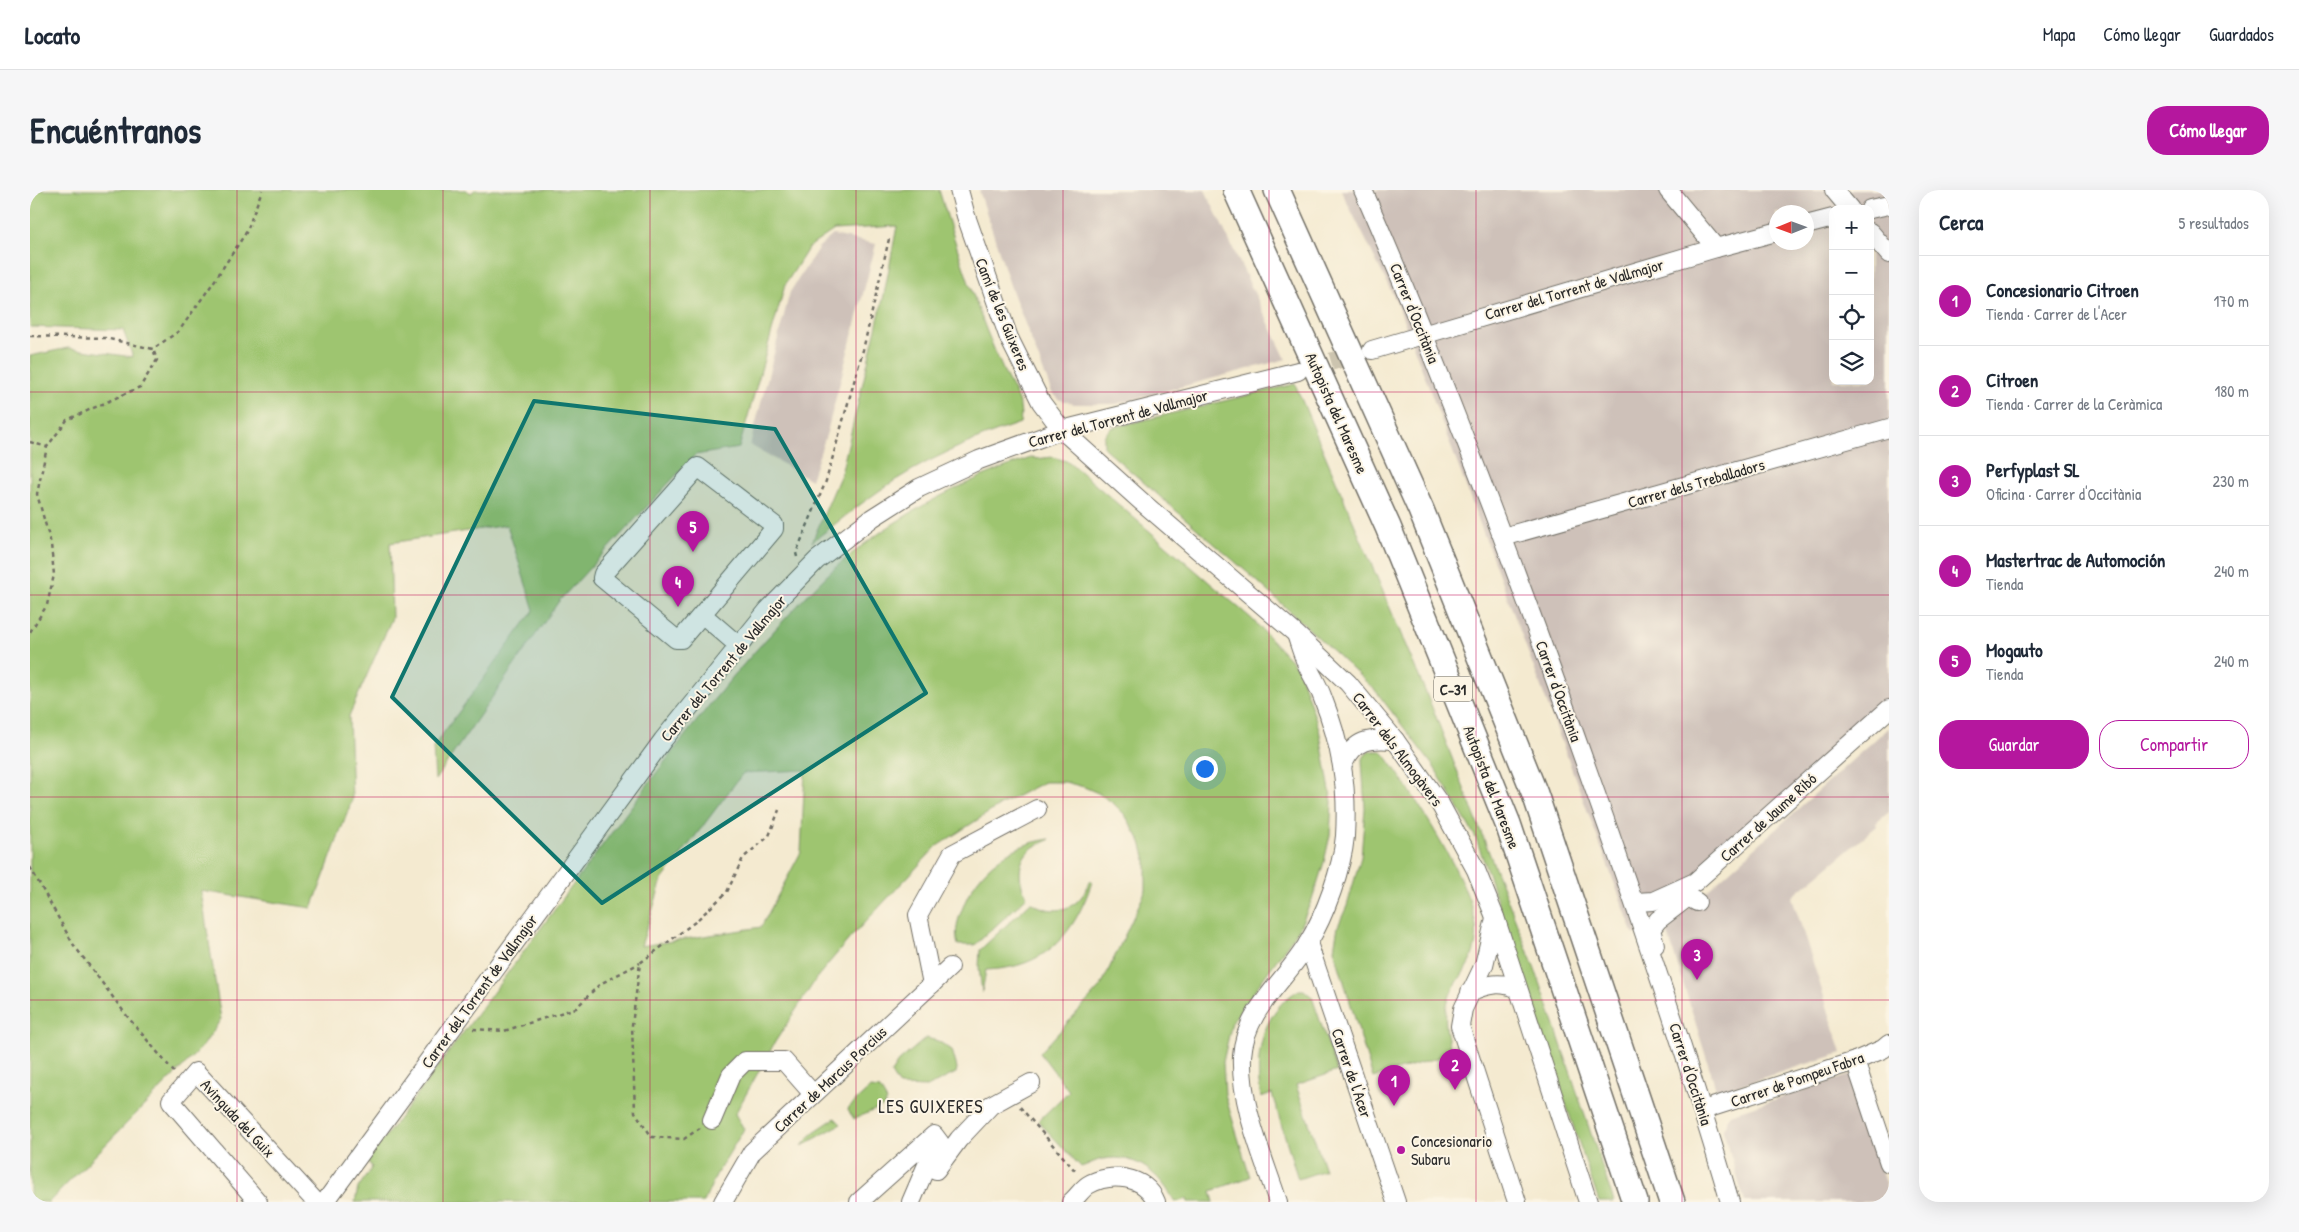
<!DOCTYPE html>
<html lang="es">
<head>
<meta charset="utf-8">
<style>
  body { margin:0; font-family:"Patrick Hand",sans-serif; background:#f6f6f7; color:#1f2937 }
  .controls { position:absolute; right:15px; top:15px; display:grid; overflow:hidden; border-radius:10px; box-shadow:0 5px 20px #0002 }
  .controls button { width:45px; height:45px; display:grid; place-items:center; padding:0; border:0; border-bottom:1px solid #e0e1e3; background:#fff; color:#1f2937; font:25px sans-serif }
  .compass { position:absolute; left:1739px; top:15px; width:45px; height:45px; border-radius:50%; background:#fff; box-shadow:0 5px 20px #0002; rotate:269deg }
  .you { position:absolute; left:1174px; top:578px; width:18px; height:18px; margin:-12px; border:4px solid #fff; border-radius:50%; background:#1a73e8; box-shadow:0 0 0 8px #1a73e833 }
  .badge { display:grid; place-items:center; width:32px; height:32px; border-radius:50%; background:#b5179e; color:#fff; font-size:16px; font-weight:700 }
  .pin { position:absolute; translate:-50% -41px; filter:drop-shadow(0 1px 2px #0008) }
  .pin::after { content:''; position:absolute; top:26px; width:18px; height:15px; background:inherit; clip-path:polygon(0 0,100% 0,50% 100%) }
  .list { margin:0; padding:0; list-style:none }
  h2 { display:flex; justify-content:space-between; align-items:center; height:65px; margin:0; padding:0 20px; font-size:21px }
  h2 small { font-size:16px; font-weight:400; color:#747a83 }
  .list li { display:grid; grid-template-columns:32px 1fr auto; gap:15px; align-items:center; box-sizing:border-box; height:90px; padding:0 20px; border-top:1px solid #e0e1e3 }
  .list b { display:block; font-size:19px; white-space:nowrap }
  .list p { margin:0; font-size:16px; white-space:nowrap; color:#747a83 }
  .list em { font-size:16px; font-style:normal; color:#747a83 }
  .actions { display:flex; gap:10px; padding:15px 20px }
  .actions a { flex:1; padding:11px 0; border:1px solid #b5179e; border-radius:20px; text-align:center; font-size:18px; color:#b5179e }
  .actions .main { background:#b5179e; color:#fff }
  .icon { flex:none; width:28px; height:28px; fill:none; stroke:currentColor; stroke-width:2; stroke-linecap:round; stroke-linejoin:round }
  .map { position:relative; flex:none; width:1859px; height:1012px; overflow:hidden; border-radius:20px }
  header { display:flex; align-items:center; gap:30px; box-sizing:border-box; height:70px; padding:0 25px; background:#fff; border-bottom:1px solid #e0e1e3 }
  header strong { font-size:24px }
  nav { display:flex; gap:28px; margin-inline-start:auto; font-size:18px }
  .intro { display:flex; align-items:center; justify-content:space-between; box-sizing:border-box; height:120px; padding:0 30px }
  h1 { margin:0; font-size:35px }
  .button { padding:12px 22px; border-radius:20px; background:#b5179e; color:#fff; font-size:18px; font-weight:700 }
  main { display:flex; gap:30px; padding:0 30px }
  aside { flex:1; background:#fff; border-radius:20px; box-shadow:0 5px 20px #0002 }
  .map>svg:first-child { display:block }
  .industrial { fill:#cec1b9; fill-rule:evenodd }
  .green { fill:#9ec570; stroke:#64784e; fill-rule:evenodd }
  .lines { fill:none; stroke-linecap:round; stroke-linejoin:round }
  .minor-tunnel { stroke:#ccc4af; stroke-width:18; stroke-dasharray:18 9; stroke-linecap:butt }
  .minor-casing { stroke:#716e65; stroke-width:20 }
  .highway-casing { stroke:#716e65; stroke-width:28 }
  .path { stroke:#716e65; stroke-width:2.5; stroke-dasharray:4 4; stroke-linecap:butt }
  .minor { stroke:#fff; stroke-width:18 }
  .highway { stroke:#fff; stroke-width:25 }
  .marked { fill:#0f766e; fill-opacity:0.2; stroke:#0f766e; stroke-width:4; stroke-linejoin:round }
  .grid { fill:none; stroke:#c2185b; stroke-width:1; stroke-opacity:0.55 }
  .poi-dot { fill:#b5179e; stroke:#fcf5e5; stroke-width:2 }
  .labels { text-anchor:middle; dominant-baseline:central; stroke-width:4; stroke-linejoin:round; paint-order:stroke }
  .shield { fill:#fcf5e5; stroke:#6a6863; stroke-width:1 }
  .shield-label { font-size:15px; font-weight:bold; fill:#2b2b2b }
  .street-label { font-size:16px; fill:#2b2b2b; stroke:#fcf5e5 }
  .poi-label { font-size:16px; fill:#2b2b2b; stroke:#fcf5e5; text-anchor:start }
  .neighbourhood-label { font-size:18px; letter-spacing:1px; fill:#2b2b2b; stroke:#fcf5e5 }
</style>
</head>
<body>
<header>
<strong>Locato</strong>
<nav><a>Mapa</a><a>Cómo llegar</a><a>Guardados</a></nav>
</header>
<div class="intro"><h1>Encuéntranos</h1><a class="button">Cómo llegar</a></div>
<main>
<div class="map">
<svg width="1859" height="1012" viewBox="0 0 1859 1012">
  <rect width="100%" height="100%" fill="#fcf5e5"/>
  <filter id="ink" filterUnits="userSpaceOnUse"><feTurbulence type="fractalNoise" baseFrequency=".02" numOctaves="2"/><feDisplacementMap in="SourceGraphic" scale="10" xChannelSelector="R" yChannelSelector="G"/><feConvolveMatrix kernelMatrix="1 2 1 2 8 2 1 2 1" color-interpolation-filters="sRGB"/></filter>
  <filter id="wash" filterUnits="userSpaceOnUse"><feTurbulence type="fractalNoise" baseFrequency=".0096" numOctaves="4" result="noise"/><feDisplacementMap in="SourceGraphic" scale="20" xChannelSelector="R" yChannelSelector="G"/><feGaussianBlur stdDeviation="1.12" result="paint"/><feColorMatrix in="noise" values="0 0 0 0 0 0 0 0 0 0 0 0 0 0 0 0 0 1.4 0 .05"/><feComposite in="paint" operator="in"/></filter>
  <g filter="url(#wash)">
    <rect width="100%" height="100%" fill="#f4ead0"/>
    <g class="industrial">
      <path d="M949,0H1175L1256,169L1086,214H1044L1028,209L1022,203L980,95Z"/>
      <path d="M1311,0H1859V516L1604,745L1368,115ZM1803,19H1840V191H1803ZM1746,22H1776V52H1746Z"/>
      <path d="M803,45L846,54L797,242L781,290L720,255L760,102L789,57Z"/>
      <path d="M1859,537V622L1846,633L1847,636L1762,707L1812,863L1687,902L1636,738Z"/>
      <path d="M1821,885L1859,1006V1012H1715L1693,940L1700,924Z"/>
    </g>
    <g class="green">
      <path d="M0,0H436L441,3L445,0H909C928,62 948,125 975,184C983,200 994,215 990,233C941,250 892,271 849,301C826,317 804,335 782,352L811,284L854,105L867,36L804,40L779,57L755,95L709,258L665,265L529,411L405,590L403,557L504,420L477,335L360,353L362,428L319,526L322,610L282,718L171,701L191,829L173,856L19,1012H0V166L38,158L103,167L93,140L0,137Z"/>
      <path d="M1265,194L1404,522L1511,795L1584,1012H1569L1446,648L1404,577L1345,500L1226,390L1074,258V246L1081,238Z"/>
      <path d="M1004,267L1005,269L1023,267L1039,272L1222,429L1268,478L1289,539L1302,612L1300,645L1294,672L1283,707L1269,739L1202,832L1193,872L1195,905L1220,987L1181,1001L1184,1012H1158L1157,1009L1145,1012C1130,985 1108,963 1073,969C1066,970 1058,975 1051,977L1008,931L1039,901L1010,863L1071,796L1116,700V670L1111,652L1095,625L1083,613L1068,603L1054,597L1035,592H1014L972,614L907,656L820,748L788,786L745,852L705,924L714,939L686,985L674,1012H325L328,998L342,977L337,971C414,869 491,765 568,661C627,582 685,502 754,430C779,403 803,377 833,355C885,316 942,287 1004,267ZM775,580L771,662L731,737L611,756L632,690L713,583Z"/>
      <path d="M1340,561H1351L1355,565C1381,601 1453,708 1446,750C1444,767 1437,777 1428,791C1411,814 1414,837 1422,863L1343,888L1304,759L1308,736L1317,716L1331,667L1335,618L1332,571L1335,565Z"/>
      <path d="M1020,649C1017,652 1011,653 1007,655C986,666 987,690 997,707L945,755H928C924,742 928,729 933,717C947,679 980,654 1020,649Z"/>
      <path d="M1059,691L1062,692C1044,745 1016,778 956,780L952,803L949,777L950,760L1001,712C1024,728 1052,719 1059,691Z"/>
      <path d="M1269,800H1274L1282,807L1307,881L1266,895L1295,980L1268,989L1242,904L1231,908C1224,869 1230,822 1269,800Z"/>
      <path d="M896,848L908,851L922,860L927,878L926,883L897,897L869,896L861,883L868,872Z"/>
      <path d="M840,898L850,899L857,911L854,916L824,929L818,920L819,917Z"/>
      <path d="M805,928L811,934L772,956L784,942Z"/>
    </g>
  </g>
  <g filter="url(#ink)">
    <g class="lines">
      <path class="minor-tunnel" d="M1275,179L1332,163"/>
      <g class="minor-casing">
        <g id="minor">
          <path d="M929,0L936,26L979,148L1011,212L1032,240L1112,312L1266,444L1318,493L1365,550L1410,614L1446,680L1465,727L1558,1012"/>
          <path d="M1333,0C1406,167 1470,337 1532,509C1592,675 1650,842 1700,1012"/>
          <path d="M1638,0L1686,58"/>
          <path d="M1804,0L1820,19"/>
          <path d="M1840,19L1859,15"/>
          <path d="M1776,35L1803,28"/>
          <path d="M1840,42L1859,64"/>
          <path d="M1342,160L1686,58L1746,42"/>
          <path d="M668,277L744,335V339L651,449H646L572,388L573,384Z"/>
          <path d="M1473,347L1859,238"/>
          <path d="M673,425L709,456"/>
          <path d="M1313,574C1325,549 1339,548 1365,550"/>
          <path d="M1606,712L1623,711L1665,692L1859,519"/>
          <path d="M1465,728L1454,775L1433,819L1430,836L1487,1012"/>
          <path d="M1278,753L1366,1012"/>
          <path d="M1625,755L1621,739L1628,730L1658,707L1667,712"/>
          <path d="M902,794L888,725L922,664L1007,619"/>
          <path d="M1440,802C1457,794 1471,791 1488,799"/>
          <path d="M1825,871L1859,973"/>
          <path d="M1673,920L1825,871L1853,859L1859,854"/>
          <path d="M682,930L701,885L715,871H754L783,904"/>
          <path d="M906,980L929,949L961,915L1001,893"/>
          <path d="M228,1012L141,911L166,882L286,1012"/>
          <path d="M295,1012L633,550L738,420L787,370L842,328L889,298L949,270L1032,240L1268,181"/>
          <path d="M693,1012L722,962L920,777"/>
          <path d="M829,1012L904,945L910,953L896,977L881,1012"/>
          <path d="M1041,1012C1047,1007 1052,999 1058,995C1080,982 1116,985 1126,1012"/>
          <path d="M1248,1012C1233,965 1210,916 1212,866C1215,819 1256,791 1278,753C1295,725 1312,679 1315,646C1318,595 1311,554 1292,506C1288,495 1282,486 1277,475C1273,466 1270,456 1267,447"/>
        </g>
      </g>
      <g class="highway-casing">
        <g id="highway">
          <path d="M1206,0L1358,337L1478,634L1605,1012"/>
          <path d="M1247,0L1391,320L1505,604L1642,1012"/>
        </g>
      </g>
      <g class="path">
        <path d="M0,146L75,148L123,159L149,141L183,93L217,41L232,0"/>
        <path d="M0,252L17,257"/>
        <path d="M767,367L766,363L796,291L833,160L859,49"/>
        <path d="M0,442L17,415L24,385L21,354L7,304L17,257L37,230L110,197L127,170L123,159"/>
        <path d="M0,677L43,754L97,826L144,882"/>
        <path d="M443,839L474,841L546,818L570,794L610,773"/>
        <path d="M990,917L1047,983"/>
        <path d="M670,938L654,949L622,947L605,922L602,835L610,773L665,732L697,702L713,668L739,646L749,620"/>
      </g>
      <use href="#minor" class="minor"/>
      <use href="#highway" class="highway"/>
    </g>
  </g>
  <path class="marked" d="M504,211L745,239L896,503L572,713L362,507Z"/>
  <path class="grid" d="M207,0V1012M413,0V1012M620,0V1012M826,0V1012M1033,0V1012M1239,0V1012M1446,0V1012M1652,0V1012M0,202H1859M0,405H1859M0,607H1859M0,810H1859"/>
  <circle class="poi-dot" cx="1371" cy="960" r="5"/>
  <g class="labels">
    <rect class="shield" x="1404" y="486.5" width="38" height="25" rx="4"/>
    <g class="shield-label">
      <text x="1423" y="499">C-31</text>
    </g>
    <g class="street-label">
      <text transform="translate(1544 99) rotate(-16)">Carrer del Torrent de Vallmajor</text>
      <text transform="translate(1385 123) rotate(68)">Carrer d'Occitània</text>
      <text transform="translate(973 124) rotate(68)">Camí de les Guixeres</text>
      <text transform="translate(1307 223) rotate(66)">Autopista del Maresme</text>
      <text transform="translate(1088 228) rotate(-15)">Carrer del Torrent de Vallmajor</text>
      <text transform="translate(1666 293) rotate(-16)">Carrer dels Treballadors</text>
      <text transform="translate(693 478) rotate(-50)">Carrer del Torrent de Vallmajor</text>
      <text transform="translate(1529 501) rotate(70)">Carrer d'Occitània</text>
      <text transform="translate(1368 559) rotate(53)">Carrer dels Almogàvers</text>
      <text transform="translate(1462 597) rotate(69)">Autopista del Maresme</text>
      <text transform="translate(1738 627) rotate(-42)">Carrer de Jaume Ribó</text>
      <text transform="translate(449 801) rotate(-54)">Carrer del Torrent de Vallmajor</text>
      <text transform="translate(1322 883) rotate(71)">Carrer de l'Acer</text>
      <text transform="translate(1661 884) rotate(72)">Carrer d'Occitània</text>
      <text transform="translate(800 889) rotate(-43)">Carrer de Marcus Porcius</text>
      <text transform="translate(1767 889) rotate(-19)">Carrer de Pompeu Fabra</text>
      <text transform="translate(208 928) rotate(47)">Avinguda del Guix</text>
    </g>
    <g class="poi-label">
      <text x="1381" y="951">Concesionario<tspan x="1381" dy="18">Subaru</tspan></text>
    </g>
    <g class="neighbourhood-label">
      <text x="901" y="916">LES GUIXERES</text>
    </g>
  </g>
</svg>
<div class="controls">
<button>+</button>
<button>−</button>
<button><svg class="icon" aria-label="locate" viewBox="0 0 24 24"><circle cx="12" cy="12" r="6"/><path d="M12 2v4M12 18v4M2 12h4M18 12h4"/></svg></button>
<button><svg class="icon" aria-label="layers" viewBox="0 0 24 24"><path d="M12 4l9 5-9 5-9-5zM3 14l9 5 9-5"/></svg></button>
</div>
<svg class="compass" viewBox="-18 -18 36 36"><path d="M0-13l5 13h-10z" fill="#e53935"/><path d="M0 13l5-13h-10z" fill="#747a83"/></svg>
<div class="you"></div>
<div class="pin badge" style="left:1364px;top:916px">1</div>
<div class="pin badge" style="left:1425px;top:900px">2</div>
<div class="pin badge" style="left:1667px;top:790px">3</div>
<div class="pin badge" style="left:648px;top:417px">4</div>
<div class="pin badge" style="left:663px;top:362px">5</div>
</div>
<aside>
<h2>Cerca<small>5 resultados</small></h2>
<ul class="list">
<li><span class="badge">1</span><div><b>Concesionario Citroen</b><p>Tienda · Carrer de l'Acer</p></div><em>170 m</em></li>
<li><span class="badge">2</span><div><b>Citroen</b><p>Tienda · Carrer de la Ceràmica</p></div><em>180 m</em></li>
<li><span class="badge">3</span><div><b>Perfyplast SL</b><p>Oficina · Carrer d'Occitània</p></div><em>230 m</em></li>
<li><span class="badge">4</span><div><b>Mastertrac de Automoción</b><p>Tienda</p></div><em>240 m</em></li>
<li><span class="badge">5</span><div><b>Mogauto</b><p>Tienda</p></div><em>240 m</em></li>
</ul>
<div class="actions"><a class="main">Guardar</a><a>Compartir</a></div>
</aside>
</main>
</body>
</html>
